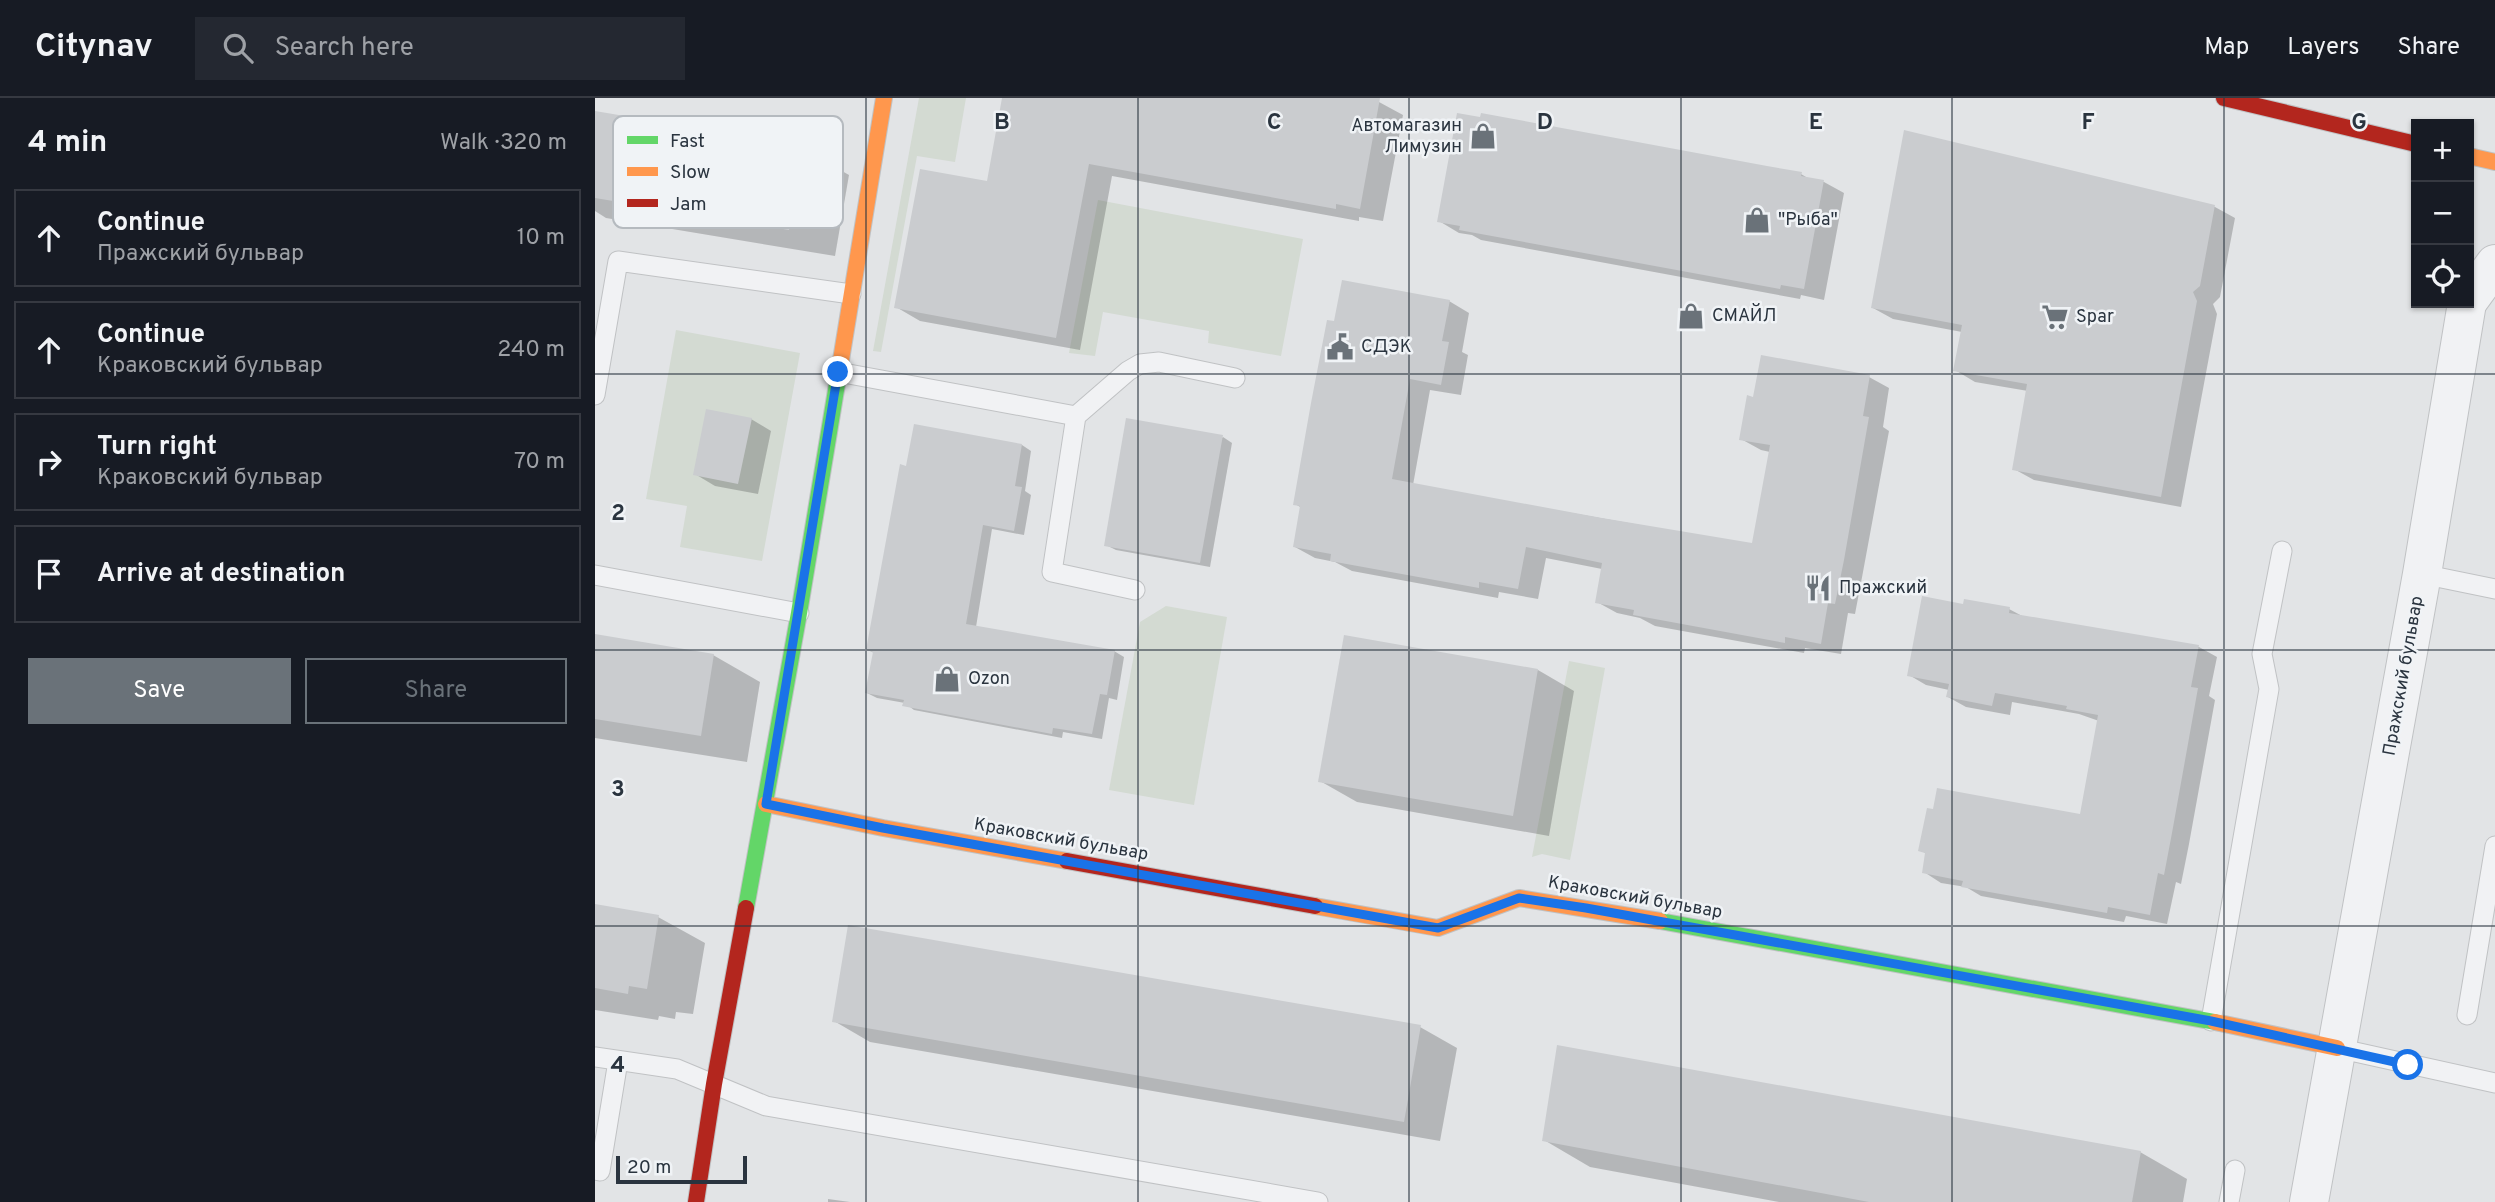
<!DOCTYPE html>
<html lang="en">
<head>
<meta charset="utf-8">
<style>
  body { margin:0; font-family:Overpass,sans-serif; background:#242831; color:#f1f3f6 }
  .controls { position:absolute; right:21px; top:21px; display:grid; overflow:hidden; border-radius:0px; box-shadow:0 2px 5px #0004 }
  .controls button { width:63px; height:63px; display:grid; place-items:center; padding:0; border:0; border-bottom:2px solid #363941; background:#171b24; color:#f1f3f6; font:35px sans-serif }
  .scale { position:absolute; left:21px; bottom:18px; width:131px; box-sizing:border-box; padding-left:7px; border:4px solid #2a343f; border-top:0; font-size:19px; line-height:24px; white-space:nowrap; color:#2a343f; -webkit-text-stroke:5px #f0f3f6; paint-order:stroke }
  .stop { position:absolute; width:21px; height:21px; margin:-16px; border:5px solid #1a73e8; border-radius:50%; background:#fff }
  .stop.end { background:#1a73e8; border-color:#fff; box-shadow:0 2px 7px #0008 }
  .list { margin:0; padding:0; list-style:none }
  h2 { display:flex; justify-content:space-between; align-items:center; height:91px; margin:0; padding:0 28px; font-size:30px }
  h2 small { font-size:23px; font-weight:400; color:#9ea1a6 }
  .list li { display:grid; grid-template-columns:46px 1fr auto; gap:21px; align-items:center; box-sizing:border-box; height:98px; margin:0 14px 14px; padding:0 14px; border:2px solid #363941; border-radius:0px }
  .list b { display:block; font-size:26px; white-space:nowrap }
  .list p { margin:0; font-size:23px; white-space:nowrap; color:#9ea1a6 }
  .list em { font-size:23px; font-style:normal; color:#9ea1a6 }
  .actions { display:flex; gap:14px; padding:21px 28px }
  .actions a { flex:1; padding:16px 0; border:2px solid #6a7279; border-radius:0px; text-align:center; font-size:24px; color:#6a7279 }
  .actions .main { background:#6a7279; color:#fff }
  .icon { flex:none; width:38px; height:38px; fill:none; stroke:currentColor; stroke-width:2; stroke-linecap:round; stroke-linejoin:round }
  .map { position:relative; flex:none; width:1900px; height:1104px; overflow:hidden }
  header { display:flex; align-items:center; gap:42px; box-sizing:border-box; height:98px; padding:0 35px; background:#171b24; border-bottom:2px solid #363941 }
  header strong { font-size:33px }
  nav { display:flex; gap:38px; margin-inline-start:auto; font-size:24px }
  .search { width:490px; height:63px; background:#242831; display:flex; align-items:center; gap:18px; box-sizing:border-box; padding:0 24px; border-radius:0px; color:#9ea1a6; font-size:26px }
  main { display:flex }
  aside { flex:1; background:#171b24 }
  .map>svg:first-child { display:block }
  .green { fill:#d3dad2 }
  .shadow { fill:#0003 }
  .building { fill:#cacccf }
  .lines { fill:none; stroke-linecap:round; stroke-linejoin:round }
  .lane-casing { stroke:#c0c2c4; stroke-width:21 }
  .street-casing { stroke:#c0c2c4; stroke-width:40 }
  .fast-casing { stroke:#c0c2c4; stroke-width:18 }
  .slow-casing { stroke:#c0c2c4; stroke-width:18 }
  .jam-casing { stroke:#c0c2c4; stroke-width:18 }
  .lane { stroke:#f1f2f4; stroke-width:19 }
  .street { stroke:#f1f2f4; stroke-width:38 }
  .fast { stroke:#63d668; stroke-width:16 }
  .slow { stroke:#ff974d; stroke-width:16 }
  .jam { stroke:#b3261e; stroke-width:16 }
  .route { stroke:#1a73e8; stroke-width:9 }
  .grid { fill:none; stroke:#2a343f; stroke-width:2; stroke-opacity:0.55 }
  .labels { text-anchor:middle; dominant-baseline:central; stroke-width:5; stroke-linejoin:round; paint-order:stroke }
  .poi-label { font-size:18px; fill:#2a343f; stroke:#f0f3f6; text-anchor:start }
  .street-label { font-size:18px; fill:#2a343f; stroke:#f0f3f6 }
  .key { fill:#f0f3f6; stroke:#b5babf; stroke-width:2 }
  .key-label { font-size:19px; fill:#2a343f }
  .grid-label { font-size:23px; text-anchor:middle; font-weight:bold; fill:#2a343f; stroke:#f0f3f6; stroke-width:5; stroke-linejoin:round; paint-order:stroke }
</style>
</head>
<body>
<header>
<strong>Citynav</strong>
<div class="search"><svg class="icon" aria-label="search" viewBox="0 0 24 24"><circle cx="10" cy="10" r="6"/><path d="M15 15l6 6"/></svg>Search here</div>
<nav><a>Map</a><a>Layers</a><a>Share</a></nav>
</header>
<main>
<aside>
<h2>4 min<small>Walk · 320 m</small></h2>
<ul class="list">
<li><svg class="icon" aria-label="ahead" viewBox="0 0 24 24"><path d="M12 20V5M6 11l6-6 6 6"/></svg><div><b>Continue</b><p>Пражский бульвар</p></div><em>10 m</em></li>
<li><svg class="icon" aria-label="ahead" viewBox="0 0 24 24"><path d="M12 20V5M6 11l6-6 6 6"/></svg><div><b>Continue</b><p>Краковский бульвар</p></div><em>240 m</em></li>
<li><svg class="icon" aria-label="right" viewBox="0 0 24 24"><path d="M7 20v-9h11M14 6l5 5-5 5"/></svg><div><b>Turn right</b><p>Краковский бульвар</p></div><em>70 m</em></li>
<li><svg class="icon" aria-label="arrive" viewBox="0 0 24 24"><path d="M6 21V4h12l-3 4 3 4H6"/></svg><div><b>Arrive at destination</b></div></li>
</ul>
<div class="actions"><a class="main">Save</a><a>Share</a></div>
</aside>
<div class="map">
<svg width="1900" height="1104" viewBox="0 0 1900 1104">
  <rect width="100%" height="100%" fill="#e2e4e6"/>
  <g class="green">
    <path d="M324,0H371L360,64L322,58L286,254L278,253Z"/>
    <path d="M503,102L708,141L686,258L613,245L614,233L508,214L500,258L474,255Z"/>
    <path d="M81,232L205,255L167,463L85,449L92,408L51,401Z"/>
    <path d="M571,508L632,519L599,707L514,692L545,524Z"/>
    <path d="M974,563L1010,570L978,747L975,762L947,756L937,759Z"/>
  </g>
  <g class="shadow">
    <path d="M408,0H771L784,4L808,17L788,123L764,119V123L517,78L485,252L325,223L301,209L393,85Z"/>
    <path d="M0,15L207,50L254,77L240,158L11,120L0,113Z"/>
    <path d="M1311,34L1620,109L1640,120L1625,199L1618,206L1622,216L1586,409L1439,382L1419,371L1433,293L1380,284L1360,272L1367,234L1298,221L1278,210Z"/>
    <path d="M1206,76L1216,82L1229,84L1249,95L1229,202L1206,197L1205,201L886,142L877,137L864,135L844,123Z"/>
    <path d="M854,203L874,215L867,254L873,257L866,297L835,292L818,387L1158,447L1175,354L1166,352L1146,341L1160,301L1274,279L1294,290L1288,329L1294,333L1268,474L1260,516L1253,515L1246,556L1210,550L1209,555L1060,528L1045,520L1022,515L1002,504L1007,471L951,460L943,501L904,494L903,500L757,473L740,464L720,460L700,449L707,410L700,406L740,225Z"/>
    <path d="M156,321L176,333L163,396L120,388L100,376Z"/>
    <path d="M628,339L637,345L615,469L521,452L511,447Z"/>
    <path d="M427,347L436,353L430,393L436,397L429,437L397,431L381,529L519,553L529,559L522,602L514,600L507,641L468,634L467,640L319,612L310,605L282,600L272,595L279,555L273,552L313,370Z"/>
    <path d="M1370,508L1414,511L1429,519L1604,549L1622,559L1614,598L1620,602L1594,746L1586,786L1581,784L1572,826L1531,818L1529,824L1386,798L1371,789L1346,785L1329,774L1332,756L1325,752L1486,718L1504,623L1484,616L1417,604L1415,617L1371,609L1353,599L1354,592L1331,587L1314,577Z"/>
    <path d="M0,538L118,557L165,584L152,664L0,640Z"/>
    <path d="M943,572L979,593L954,738L762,704L725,683Z"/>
    <path d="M0,808L63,819L110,845L98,916L81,914L80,921L64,918L63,922L0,912Z"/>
    <path d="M239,923L825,929L862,950L845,1043L275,944Z"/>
    <path d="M949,1042L1545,1054L1592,1081L1588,1104H1184L995,1069Z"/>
    <path d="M233,1101L255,1104H233Z"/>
  </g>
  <g class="building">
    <path d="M407,0H785L765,111L741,106V111L494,66L461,240L299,210L325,71L392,83Z"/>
    <path d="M0,13L208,48L194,132L0,100Z"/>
    <path d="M862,15L885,19L886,15L1172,68L1207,74L1206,78L1229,82L1209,191L1186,187L1185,191L940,146L864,132L865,128L842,124Z"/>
    <path d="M1309,32L1620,107L1605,188L1598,194L1602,203L1566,399L1417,372L1432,286L1358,273L1367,227L1276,210Z"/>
    <path d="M747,182L855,202L847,243L854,244L846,287L815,281L797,381L1007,420L1157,445L1175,347L1144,342L1152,297L1158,299L1166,257L1275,277L1268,318L1274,319L1249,462L1240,506L1233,505L1226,546L1190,539V545L1038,517L1039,512L1000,505L1007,465L931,449L923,491L884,484V490L735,463L736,456L698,449L705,408L698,407L716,305L732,222L739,223Z"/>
    <path d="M111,311L157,320L143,386L98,377Z"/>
    <path d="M531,320L628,337L605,465L509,448Z"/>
    <path d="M319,326L427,346L420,388L427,389L419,433L388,427L371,526L520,552L512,597L505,596L497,636L458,630L457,636L307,608L309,602L270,595L278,554L271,552L305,366L311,368Z"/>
    <path d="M1327,498L1368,506L1369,501L1415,509L1414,515L1604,547L1596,589L1603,590L1577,735L1569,777L1563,775L1555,817L1513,809L1512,815L1428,800L1366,789L1368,783L1327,775L1330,755L1323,753L1332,710L1338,711L1342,690L1485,716L1503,617L1471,611L1472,608L1400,595L1397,608L1351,599L1354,586L1312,578Z"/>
    <path d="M0,536L119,556L106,638L0,621Z"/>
    <path d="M749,537L943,571L918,718L723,684Z"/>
    <path d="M0,806L64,817L52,891L34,888L33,896L0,890Z"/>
    <path d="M253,827L826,927L809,1024L237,924Z"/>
    <path d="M962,947L1546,1053L1537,1104H1274L947,1043Z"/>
  </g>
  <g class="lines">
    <g class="lane-casing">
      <g id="lane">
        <path d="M243,274L481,318"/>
        <path d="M0,297L23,163L256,196"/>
        <path d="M1827,476L1900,491"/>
        <path d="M0,477L204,515"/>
        <path d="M540,492L457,474L481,318L533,273L545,266L564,264L640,280"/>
        <path d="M1872,917L1900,748"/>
        <path d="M1616,923L1674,591L1667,556L1687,453"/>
        <path d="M1742,950L1900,985"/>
        <path d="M0,959L82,971L171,1008L723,1104"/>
        <path d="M0,1072L5,1073L23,963"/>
        <path d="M1634,1104L1640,1072"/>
      </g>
    </g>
    <g class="street-casing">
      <g id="street">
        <path d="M1874,202L1900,166"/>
        <path d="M1714,1104L1827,476L1872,205"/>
      </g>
    </g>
    <g class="fast-casing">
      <g id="fast">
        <path d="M151,810L204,515L245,268"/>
        <path d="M1065,823L1620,924"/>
      </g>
    </g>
    <g class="slow-casing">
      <g id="slow">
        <path d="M1874,58L1900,64"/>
        <path d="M245,268L289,0"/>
        <path d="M171,706L288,730L472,763"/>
        <path d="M720,808L843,830L924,800L1065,823"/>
        <path d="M1620,924L1742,950"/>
      </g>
    </g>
    <g class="jam-casing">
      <g id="jam">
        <path d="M1629,0L1821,46"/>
        <path d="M472,763L720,808"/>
        <path d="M101,1104L119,986L151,810"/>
      </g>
    </g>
    <use href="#lane" class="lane"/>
    <use href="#street" class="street"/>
    <use href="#fast" class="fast"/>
    <use href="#slow" class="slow"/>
    <use href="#jam" class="jam"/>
  </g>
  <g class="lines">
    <path class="route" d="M243,274L171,706L288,730L843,830L924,800L991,810L1616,923L1813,967"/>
  </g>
  <path class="grid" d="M271,0V1104M543,0V1104M814,0V1104M1086,0V1104M1357,0V1104M1629,0V1104M0,276H1900M0,552H1900M0,828H1900"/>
  <defs>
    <g id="shop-bare" transform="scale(2.1)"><path d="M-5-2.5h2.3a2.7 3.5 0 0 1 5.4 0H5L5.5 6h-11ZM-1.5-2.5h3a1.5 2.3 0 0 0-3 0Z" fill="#6a7279" stroke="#f0f3f6" stroke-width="2.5" paint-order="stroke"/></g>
    <g id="supermarket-bare" transform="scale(2.1)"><path d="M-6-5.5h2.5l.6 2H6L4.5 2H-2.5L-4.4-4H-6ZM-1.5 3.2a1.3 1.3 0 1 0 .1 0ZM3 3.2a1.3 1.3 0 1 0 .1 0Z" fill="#6a7279" stroke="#f0f3f6" stroke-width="2.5" paint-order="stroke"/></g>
    <g id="civic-bare" transform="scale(2.1)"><path d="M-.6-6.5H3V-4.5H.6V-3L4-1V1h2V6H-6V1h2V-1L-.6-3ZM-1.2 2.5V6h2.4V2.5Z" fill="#6a7279" stroke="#f0f3f6" stroke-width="2.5" paint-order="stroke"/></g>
    <g id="restaurant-bare" transform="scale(2.1)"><path d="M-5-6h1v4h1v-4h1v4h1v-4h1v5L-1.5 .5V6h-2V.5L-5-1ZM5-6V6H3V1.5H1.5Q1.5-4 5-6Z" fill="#6a7279" stroke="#f0f3f6" stroke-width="2.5" paint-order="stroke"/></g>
  </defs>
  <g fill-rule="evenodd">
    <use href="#shop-bare" x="888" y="38"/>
    <use href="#shop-bare" x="1162" y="122"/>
    <use href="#shop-bare" x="1096" y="218"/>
    <use href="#supermarket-bare" x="1460" y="219"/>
    <use href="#civic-bare" x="745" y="249"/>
    <use href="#restaurant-bare" x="1223" y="490"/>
    <use href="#shop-bare" x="352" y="581"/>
  </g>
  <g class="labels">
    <g class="poi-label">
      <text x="867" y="28" text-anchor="end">Автомагазин<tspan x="867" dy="21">Лимузин</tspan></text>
      <text x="1183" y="122">"Рыба"</text>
      <text x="1117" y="218">СМАЙЛ</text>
      <text x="1481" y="219">Spar</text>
      <text x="766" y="249">СДЭК</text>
      <text x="1244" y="490">Пражский</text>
      <text x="373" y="581">Ozon</text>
    </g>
    <g class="street-label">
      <text transform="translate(1809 578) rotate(-80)">Пражский бульвар</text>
      <text transform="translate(466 742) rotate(10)">Краковский бульвар</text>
      <text transform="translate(1040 800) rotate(10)">Краковский бульвар</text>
    </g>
  </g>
  <rect x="18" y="18" width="230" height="112" rx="10" class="key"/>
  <rect x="32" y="38" width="31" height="8" fill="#63d668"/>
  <rect x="32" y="69" width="31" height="9" fill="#ff974d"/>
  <rect x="32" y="101" width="31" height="8" fill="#b3261e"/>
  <g class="key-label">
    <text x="75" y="49">Fast</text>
    <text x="75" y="80">Slow</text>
    <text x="75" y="112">Jam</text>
  </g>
  <g class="grid-label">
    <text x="407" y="31">B</text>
    <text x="679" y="31">C</text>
    <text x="950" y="31">D</text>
    <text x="1221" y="31">E</text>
    <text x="1493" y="31">F</text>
    <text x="1764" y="31">G</text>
    <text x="23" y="422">2</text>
    <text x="23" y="698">3</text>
    <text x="23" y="974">4</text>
  </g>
</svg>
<div class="controls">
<button>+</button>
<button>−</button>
<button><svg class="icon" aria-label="locate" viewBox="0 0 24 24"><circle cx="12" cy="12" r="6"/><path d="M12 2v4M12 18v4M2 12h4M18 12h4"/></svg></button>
</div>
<div class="scale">20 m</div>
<div class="stop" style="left:1813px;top:967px"></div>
<div class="stop end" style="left:243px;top:274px"></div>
</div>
</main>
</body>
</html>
